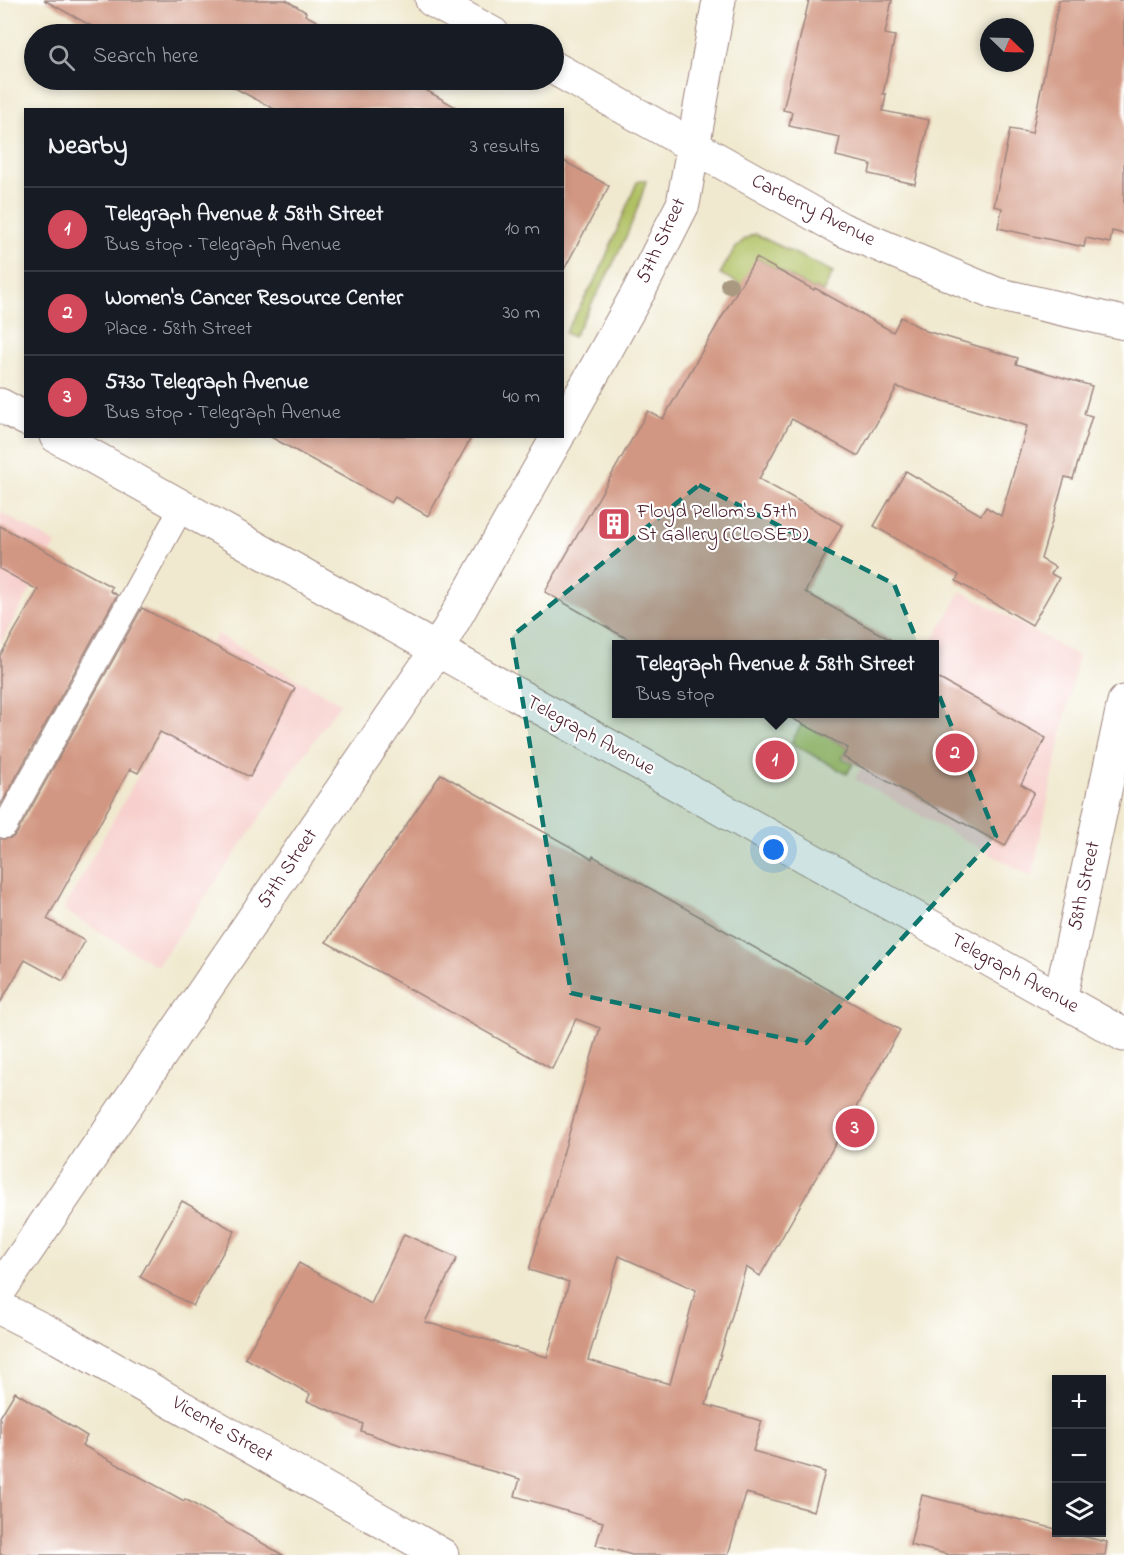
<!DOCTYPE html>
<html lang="en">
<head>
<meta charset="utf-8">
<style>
  body { margin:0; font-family:"Indie Flower",sans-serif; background:#20242c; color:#f1f3f6 }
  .controls { position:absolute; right:18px; bottom:18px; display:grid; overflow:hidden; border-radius:0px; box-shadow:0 3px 9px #0003 }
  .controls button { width:54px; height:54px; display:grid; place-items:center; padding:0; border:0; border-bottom:2px solid #363941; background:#171b24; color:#f1f3f6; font:30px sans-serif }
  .compass { position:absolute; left:980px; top:18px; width:54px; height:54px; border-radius:50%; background:#171b24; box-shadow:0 3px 9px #0003; rotate:113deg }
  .you { position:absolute; left:774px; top:850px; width:21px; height:21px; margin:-15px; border:4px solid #fff; border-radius:50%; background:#1a73e8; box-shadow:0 0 0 9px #1a73e833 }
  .badge { display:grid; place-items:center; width:39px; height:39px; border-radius:50%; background:#d1495b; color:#fff; font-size:20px; font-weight:700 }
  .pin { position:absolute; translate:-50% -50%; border:3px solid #fff; box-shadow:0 2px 6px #0006 }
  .popup { position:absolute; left:612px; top:640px; width:327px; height:78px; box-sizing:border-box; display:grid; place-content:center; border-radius:0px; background:#171b24; filter:drop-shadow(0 2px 4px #0005); font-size:20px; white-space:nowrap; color:#9ea1a6 }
  .popup b { font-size:22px; color:#f1f3f6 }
  .popup::after { content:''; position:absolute; left:50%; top:100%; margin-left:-12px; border:12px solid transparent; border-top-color:#171b24 }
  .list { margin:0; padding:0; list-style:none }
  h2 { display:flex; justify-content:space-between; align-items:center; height:78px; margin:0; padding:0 24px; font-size:26px }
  h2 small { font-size:20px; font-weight:400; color:#9ea1a6 }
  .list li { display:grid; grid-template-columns:39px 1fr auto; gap:18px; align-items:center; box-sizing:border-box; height:84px; padding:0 24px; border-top:2px solid #363941 }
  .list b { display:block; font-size:22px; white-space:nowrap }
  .list p { margin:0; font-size:20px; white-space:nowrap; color:#9ea1a6 }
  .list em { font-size:20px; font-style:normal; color:#9ea1a6 }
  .icon { flex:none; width:33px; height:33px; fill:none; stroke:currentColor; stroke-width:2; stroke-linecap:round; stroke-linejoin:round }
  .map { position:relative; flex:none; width:1124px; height:1555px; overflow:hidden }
  .search { position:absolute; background:#171b24; box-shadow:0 3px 9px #0003; left:24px; top:24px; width:540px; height:66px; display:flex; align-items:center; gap:15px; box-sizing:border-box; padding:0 21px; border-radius:33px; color:#9ea1a6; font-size:22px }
  .panel { position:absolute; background:#171b24; box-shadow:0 3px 9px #0003; left:24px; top:108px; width:540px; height:330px; border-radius:0px }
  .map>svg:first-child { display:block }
  .built { fill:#f7d0cd }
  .green { fill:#b0c164; stroke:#7d7048; stroke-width:1.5 }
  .building { fill:#d29782; fill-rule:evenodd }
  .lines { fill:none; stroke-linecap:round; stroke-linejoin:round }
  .lane-casing { stroke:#9d847d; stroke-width:26 }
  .street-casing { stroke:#9d847d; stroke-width:35 }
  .secondary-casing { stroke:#9d847d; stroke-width:35 }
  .lane { stroke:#fff; stroke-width:24 }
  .street { stroke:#fff; stroke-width:33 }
  .secondary { stroke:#fff; stroke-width:33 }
  .tree { fill:#a89980 }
  .marked { fill:#0f766e; fill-opacity:0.2; stroke:#0f766e; stroke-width:4.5; stroke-dasharray:12 8; stroke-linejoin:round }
  .labels { text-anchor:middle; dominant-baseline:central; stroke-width:4.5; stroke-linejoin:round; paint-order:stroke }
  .street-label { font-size:20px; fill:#4a1f2b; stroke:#fff }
  .poi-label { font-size:20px; fill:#4a1f2b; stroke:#fff; text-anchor:start }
</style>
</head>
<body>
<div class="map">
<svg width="1124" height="1555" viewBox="0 0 1124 1555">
  <rect width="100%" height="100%" fill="#fff"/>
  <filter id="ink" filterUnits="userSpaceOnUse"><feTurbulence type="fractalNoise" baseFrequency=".0167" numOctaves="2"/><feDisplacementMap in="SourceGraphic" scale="12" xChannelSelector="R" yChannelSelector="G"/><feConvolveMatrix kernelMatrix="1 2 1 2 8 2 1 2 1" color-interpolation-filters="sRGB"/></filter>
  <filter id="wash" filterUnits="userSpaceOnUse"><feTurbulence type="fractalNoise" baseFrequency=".008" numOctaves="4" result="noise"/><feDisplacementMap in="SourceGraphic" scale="24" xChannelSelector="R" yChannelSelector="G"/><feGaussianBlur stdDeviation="1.35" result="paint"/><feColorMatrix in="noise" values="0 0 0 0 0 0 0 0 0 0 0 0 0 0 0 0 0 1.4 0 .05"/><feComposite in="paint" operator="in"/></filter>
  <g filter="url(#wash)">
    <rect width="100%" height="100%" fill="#f0e9cf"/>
    <g class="built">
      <path d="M0,512L56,544L0,644Z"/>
      <path d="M961,591L1078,656L1032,877L855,779L892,714H934V644H931Z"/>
      <path d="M217,634L340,703L157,966L63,910Z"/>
    </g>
    <g class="green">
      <path d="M644,180L646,181C631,237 601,287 573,337L565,333L599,273L637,182Z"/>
      <path d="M755,234L833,272L823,292L815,288L814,290L757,258L742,285L720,274C730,257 736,241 755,234Z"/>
      <path d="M807,714H825L816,731L848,748L842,759L853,764L847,774L791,743Z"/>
    </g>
    <g id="blocks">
      <g class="building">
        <path d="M44,0H286L306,12L305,15L341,34H106Z"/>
        <path d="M809,0H892L885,34L895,36L883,94H886L883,111L929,120L915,184L869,174L871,164L836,156L840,137L789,126L792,112L783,110Z"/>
        <path d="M1059,0H1124V234L1112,231L1110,243L1086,238L1084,247L998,228L1002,208L994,206L1010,129L1032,133Z"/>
        <path d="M220,80H417L415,84L461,110H276Z"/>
        <path d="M562,160L609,186L562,273Z"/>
        <path d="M756,258L814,290L815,288L893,332L901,317L926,331L1018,358L1016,364L1092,386L1084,414L1092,416L1073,479L1065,477L1041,559L1055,567L1051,574L1059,578L1032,625L956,581L959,575L874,526L906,471L981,515L986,507L1001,516L1027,426L897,387L858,456L792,419L759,479L842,525L805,592L900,645H638L545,592L648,411L663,419Z"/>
        <path d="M269,436H472L428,516L395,497L391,503Z"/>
        <path d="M0,526L112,587L110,591L117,595L0,806V656L38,590L0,569Z"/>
        <path d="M142,608L295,688L250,777L160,732L138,773L130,769L47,919L85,941L63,981L25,960L0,1003V839L12,838L17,833Z"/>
        <path d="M934,676L1046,738L1021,784L1034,792L1005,846L843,757L848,748L784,714H934Z"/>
        <path d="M441,774L592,859L593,856L900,1030L760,1276L746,1267L706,1405L762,1421L753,1451L825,1472L814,1511L746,1493L728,1555H632L596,1545L603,1522L515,1496L520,1479L403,1446L361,1431L363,1424L307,1401L310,1394L245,1358L299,1263L371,1304L404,1234L457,1258L425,1322L547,1357L569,1282L529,1270L600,1028L576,1019L552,1069L326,942ZM619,1256L696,1290L670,1384L588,1360Z"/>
        <path d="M182,1201L235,1231L193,1306L140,1277Z"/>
        <path d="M15,1392L87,1436L82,1445L184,1501L185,1499L283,1555H0V1417Z"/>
        <path d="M922,1495L1056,1529V1533H1069L1107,1542L1105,1555H950L910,1545Z"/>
      </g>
    </g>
  </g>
  <g filter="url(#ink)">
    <use href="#blocks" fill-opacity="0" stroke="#9d847d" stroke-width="1.5"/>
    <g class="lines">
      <g class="lane-casing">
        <path id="lane" d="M5,826L182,507"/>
      </g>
      <g class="street-casing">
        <g id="street">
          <path d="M432,0L493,34"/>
          <path d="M554,68L841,229L996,294L1124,323"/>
          <path d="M562,429L639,291L683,204L719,0"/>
          <path d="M1060,1000L1124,702"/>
          <path d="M0,1290L437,650L558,436"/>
          <path d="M0,1308L59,1338L442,1555"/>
        </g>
      </g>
      <g class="secondary-casing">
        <g id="secondary">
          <path d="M0,405L26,419"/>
          <path d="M56,436L1124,1035"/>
        </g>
      </g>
      <use href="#lane" class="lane"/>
      <use href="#street" class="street"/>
      <use href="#secondary" class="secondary"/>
    </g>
    <circle class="tree" cx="729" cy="285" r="9"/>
  </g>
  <path class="marked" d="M699,485L894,584L996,836L806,1043L571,993L512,636Z"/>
  <defs>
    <g id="building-square" transform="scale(1.725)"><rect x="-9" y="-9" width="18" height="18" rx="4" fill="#d1495b" stroke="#fff"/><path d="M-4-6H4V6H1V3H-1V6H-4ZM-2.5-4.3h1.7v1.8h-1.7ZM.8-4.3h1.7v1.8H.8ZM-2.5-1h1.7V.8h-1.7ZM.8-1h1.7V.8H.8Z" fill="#fff"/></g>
  </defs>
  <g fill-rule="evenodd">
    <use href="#building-square" x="614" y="524"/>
  </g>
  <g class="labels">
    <g class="street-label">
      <text transform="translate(813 211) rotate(27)">Carberry Avenue</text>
      <text transform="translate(662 241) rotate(-65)">57th Street</text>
      <text transform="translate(590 736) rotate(29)">Telegraph Avenue</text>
      <text transform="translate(288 869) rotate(-56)">57th Street</text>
      <text transform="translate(1085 886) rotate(-78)">58th Street</text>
      <text transform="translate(1014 974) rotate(29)">Telegraph Avenue</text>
      <text transform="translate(222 1430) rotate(30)">Vicente Street</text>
    </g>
    <g class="poi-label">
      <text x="637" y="512">Floyd Pellom's 57th<tspan x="637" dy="23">St Gallery (CLOSED)</tspan></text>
    </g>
  </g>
</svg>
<div class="controls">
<button>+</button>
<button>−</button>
<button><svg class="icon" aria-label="layers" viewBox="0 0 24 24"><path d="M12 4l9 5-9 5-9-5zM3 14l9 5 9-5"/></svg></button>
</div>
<svg class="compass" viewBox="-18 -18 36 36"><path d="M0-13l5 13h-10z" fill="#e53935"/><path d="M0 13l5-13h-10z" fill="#9ea1a6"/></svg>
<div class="you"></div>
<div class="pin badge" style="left:775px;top:760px">1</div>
<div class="popup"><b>Telegraph Avenue &amp; 58th Street</b>Bus stop</div>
<div class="pin badge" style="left:955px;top:753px">2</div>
<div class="pin badge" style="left:855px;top:1128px">3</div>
<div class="search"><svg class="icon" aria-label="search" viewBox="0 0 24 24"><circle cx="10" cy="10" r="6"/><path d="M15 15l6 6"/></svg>Search here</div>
<section class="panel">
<h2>Nearby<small>3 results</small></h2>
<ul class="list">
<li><span class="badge">1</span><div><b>Telegraph Avenue &amp; 58th Street</b><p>Bus stop · Telegraph Avenue</p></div><em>10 m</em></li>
<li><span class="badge">2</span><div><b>Women's Cancer Resource Center</b><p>Place · 58th Street</p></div><em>30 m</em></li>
<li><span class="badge">3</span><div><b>5730 Telegraph Avenue</b><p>Bus stop · Telegraph Avenue</p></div><em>40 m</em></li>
</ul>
</section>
</div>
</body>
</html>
